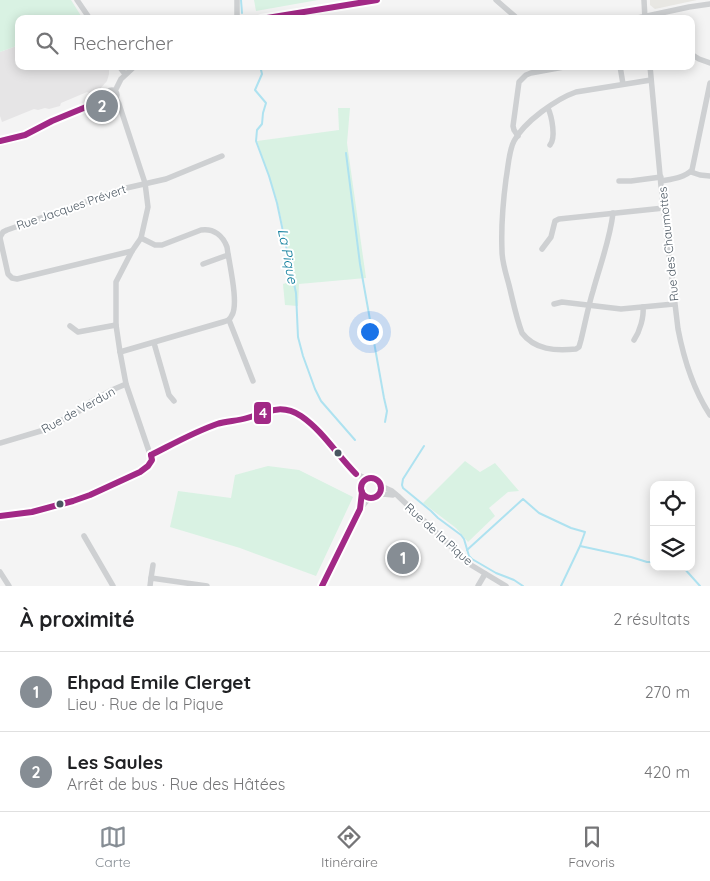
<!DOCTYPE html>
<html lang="fr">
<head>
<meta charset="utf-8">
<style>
  body { margin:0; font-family:Quicksand,sans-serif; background:#f6f6f6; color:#202124 }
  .controls { position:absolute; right:15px; bottom:15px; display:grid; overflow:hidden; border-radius:10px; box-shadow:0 2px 12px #0003 }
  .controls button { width:45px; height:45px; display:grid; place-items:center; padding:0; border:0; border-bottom:1px solid #e0e0e0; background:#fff; color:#202124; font:25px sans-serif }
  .you { position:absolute; left:369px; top:331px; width:18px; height:18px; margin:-12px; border:4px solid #fff; border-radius:50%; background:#1a73e8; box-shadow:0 0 0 8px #1a73e833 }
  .badge { display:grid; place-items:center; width:32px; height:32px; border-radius:50%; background:#868d94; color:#fff; font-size:16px; font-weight:700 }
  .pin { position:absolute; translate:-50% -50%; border:2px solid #fff; box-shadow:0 1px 5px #0006 }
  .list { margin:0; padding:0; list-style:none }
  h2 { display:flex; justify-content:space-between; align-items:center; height:65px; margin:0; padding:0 20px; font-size:21px }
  h2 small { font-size:16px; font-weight:400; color:#757577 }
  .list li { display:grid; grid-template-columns:32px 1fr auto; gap:15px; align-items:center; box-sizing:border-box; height:80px; padding:0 20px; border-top:1px solid #e0e0e0 }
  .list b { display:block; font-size:19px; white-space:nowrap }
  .list p { margin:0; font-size:16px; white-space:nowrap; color:#757577 }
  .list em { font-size:16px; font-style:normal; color:#757577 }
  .icon { flex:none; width:28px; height:28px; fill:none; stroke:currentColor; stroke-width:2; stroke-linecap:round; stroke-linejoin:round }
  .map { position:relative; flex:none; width:710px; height:586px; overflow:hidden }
  .search { position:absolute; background:#fff; box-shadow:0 2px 12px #0003; left:15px; right:15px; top:15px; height:55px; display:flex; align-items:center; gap:12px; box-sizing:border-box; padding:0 18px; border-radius:10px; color:#757577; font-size:19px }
  .sheet { height:225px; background:#fff }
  nav { display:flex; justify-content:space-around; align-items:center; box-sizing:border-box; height:70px; border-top:1px solid #e0e0e0; background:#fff; font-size:14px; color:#757577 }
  nav a { display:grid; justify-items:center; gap:2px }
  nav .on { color:#868d94 }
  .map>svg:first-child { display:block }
  .commercial { fill:#e8e7e3 }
  .education { fill:#e6e5e6 }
  .green { fill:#d9f2e3 }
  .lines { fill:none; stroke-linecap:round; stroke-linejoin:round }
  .stream { stroke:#aee2f0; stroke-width:2 }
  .minor { stroke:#ced0d2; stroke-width:5.5 }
  .bus-1-casing { stroke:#fff; stroke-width:10 }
  .bus-1 { stroke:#a22986; stroke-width:6 }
  .bus-dot { fill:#4a5661; stroke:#fff; stroke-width:2 }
  .labels { text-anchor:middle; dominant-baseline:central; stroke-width:4; stroke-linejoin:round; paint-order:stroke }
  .street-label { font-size:12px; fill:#4a5661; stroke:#fff }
  .water-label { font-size:14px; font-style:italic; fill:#0c7c9b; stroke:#fff }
  .line-badge { stroke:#fff; stroke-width:2 }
  .badge-label { font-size:14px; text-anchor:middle; font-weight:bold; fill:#fff }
</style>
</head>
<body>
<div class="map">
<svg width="710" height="586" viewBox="0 0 710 586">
  <rect width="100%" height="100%" fill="#f4f4f4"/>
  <path class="commercial" d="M650,0H697L655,9L650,5Z"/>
  <path class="education" d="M19,45V66H109V74L107,81L98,91L92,94L87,92L61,103L60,106L49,109L45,108L38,110L34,109L2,122L0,116V52Z"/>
  <g class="green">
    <path d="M0,0H71L83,19H19V45L0,52Z"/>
    <path d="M254,0H318L256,11Z"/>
    <path d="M338,108H350L347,143L366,278L299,284L298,306L285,305L283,284L295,280L277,200L257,141L339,130Z"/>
    <path d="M465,461L480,472L495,463L519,491L508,492L489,508L495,516L468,542L456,528L423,503Z"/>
    <path d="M268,466L299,470L353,497L316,576L240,548L170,527L178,491L231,498L235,475Z"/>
  </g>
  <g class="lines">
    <g class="stream">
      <path d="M241,0L242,13"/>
      <path d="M260,66L262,74L255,90L266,103L263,113L262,124L257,130L256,141L269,176L277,203L296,293L298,337L303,356L315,389L321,401L355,440"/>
      <path d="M346,153L360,264L384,398L387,411L385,422"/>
      <path d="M424,446L403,479L402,485L403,488L431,511L438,518L461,535L464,539L469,556L472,559L496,573L514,580L523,586"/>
      <path d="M467,550L523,499L539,513L571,528L585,532L580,546L631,557L647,562H654"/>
      <path d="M683,567L700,586"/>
      <path d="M561,586L580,546"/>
    </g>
    <g class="minor">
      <path d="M77,0L90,19"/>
      <path d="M496,0L518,19"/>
      <path d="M644,0L645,19"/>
      <path d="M237,19V0"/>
      <path d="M259,19L377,0"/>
      <path d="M633,19L689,7L710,4"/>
      <path d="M691,54L699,59L710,63"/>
      <path d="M119,66L125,74"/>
      <path d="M620,66L623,84"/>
      <path d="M650,66L661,186L678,329C684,360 693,389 710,415"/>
      <circle cx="112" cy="95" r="5"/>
      <path d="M115,91L121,79L135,66"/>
      <path d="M548,108C552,117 556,138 550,145"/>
      <path d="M518,136L514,130L513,126L519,82L526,75L531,73L569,66"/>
      <path d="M0,141L25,135L52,121L108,98"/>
      <path d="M691,172L700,175L710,176"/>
      <path d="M619,181H631L661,177"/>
      <path d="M661,181C672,179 684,178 692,170L710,83"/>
      <path d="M613,213C610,240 600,265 593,291C588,307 585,324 581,340L579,347L576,349C555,351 535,350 522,333C516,317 513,301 509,285C506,274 502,262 502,251C501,227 503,202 506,179C508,168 509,150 514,141C524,122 556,99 576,92L651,80"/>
      <path d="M0,237L3,232L7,230L122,189L166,179L222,156"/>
      <path d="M0,238L8,274L12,278L17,279L132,251"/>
      <path d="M542,249L551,237L555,221L559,219L664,208"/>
      <path d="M203,264L228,255"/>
      <path d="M554,304L562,302L621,309L674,304"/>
      <path d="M229,320L253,381"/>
      <path d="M70,326L78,332L116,325"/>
      <path d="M634,340C640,331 644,317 643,307"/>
      <path d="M154,343L169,395L174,401"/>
      <path d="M120,352L223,322C227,321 230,320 232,315C239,303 229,263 227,247C223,236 214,228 201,230L162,245H155L141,238"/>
      <path d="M0,443L44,430L79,411L89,403L112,390L126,384"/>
      <path d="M151,455L218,423L245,419L272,409H285L297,413L312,424L322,434L344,462L356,474L367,479"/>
      <path d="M381,486L392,491L398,496L463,558L471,565L506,586"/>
      <path d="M379,494L381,486L376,479L369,478L363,482L361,490L366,497L371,498L383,494L393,495"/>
      <path d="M0,516C27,514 58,507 83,498C103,490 121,480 140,472L148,466L152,460L126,384L120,352L116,325V282L132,251L141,238L148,207L145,183L119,104L116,98"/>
      <path d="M84,536L113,586"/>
      <path d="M0,572L9,586"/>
      <path d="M151,578L153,565"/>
      <path d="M150,586L151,578L207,586"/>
      <path d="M322,586L360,509L369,498"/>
      <path d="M478,586L485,574"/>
    </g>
    <g class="bus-1-casing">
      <g id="bus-1">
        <path d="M261,19L377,0"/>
        <path d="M0,141L25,135L52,121L108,98"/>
        <path d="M151,455C173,444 194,432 217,424C226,421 237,421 247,418C267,412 281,403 301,416C323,431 337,455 356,474"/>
        <circle cx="371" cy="488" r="10"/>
        <path d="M0,516L32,512L73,501L90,495L140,472L148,466L152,460L151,455"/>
        <path d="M322,586L360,509L362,492"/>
      </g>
    </g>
    <use href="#bus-1" class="bus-1"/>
  </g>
  <g class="bus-dot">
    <circle cx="338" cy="453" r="4.5"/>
    <circle cx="60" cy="504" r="4.5"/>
  </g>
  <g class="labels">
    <g class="street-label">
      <text transform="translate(71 207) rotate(-19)">Rue Jacques Prévert</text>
      <text transform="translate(668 244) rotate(-96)">Rue des Chaumottes</text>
      <text transform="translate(78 410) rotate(-29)">Rue de Verdun</text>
      <text transform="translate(439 534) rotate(42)">Rue de la Pique</text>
    </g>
    <g class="water-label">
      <text transform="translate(288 256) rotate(79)">La Pique</text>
    </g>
  </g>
  <rect class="line-badge" x="253" y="401" width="19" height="24" rx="5" fill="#a22986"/>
  <g class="badge-label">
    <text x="263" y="418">4</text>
  </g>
</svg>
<div class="controls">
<button><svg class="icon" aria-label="locate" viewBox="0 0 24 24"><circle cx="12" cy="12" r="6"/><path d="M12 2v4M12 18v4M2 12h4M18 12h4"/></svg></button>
<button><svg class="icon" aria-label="layers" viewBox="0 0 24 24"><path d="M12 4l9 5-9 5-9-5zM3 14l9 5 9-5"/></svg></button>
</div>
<div class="you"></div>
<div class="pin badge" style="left:403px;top:558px">1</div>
<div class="pin badge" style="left:102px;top:106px">2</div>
<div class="search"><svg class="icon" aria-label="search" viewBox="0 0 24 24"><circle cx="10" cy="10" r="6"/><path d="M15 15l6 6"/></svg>Rechercher</div>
</div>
<section class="sheet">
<h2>À proximité<small>2 résultats</small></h2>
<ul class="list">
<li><span class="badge">1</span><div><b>Ehpad Emile Clerget</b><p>Lieu · Rue de la Pique</p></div><em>270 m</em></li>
<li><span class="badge">2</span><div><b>Les Saules</b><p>Arrêt de bus · Rue des Hâtées</p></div><em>420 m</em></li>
</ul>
</section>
<nav>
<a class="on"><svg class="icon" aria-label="map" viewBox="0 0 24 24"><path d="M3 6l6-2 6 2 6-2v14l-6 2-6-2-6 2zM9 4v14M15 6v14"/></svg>Carte</a>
<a><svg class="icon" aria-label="directions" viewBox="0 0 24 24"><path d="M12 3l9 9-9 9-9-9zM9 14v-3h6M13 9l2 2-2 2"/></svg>Itinéraire</a>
<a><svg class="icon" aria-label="saved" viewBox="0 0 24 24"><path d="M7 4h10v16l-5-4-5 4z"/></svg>Favoris</a>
</nav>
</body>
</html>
